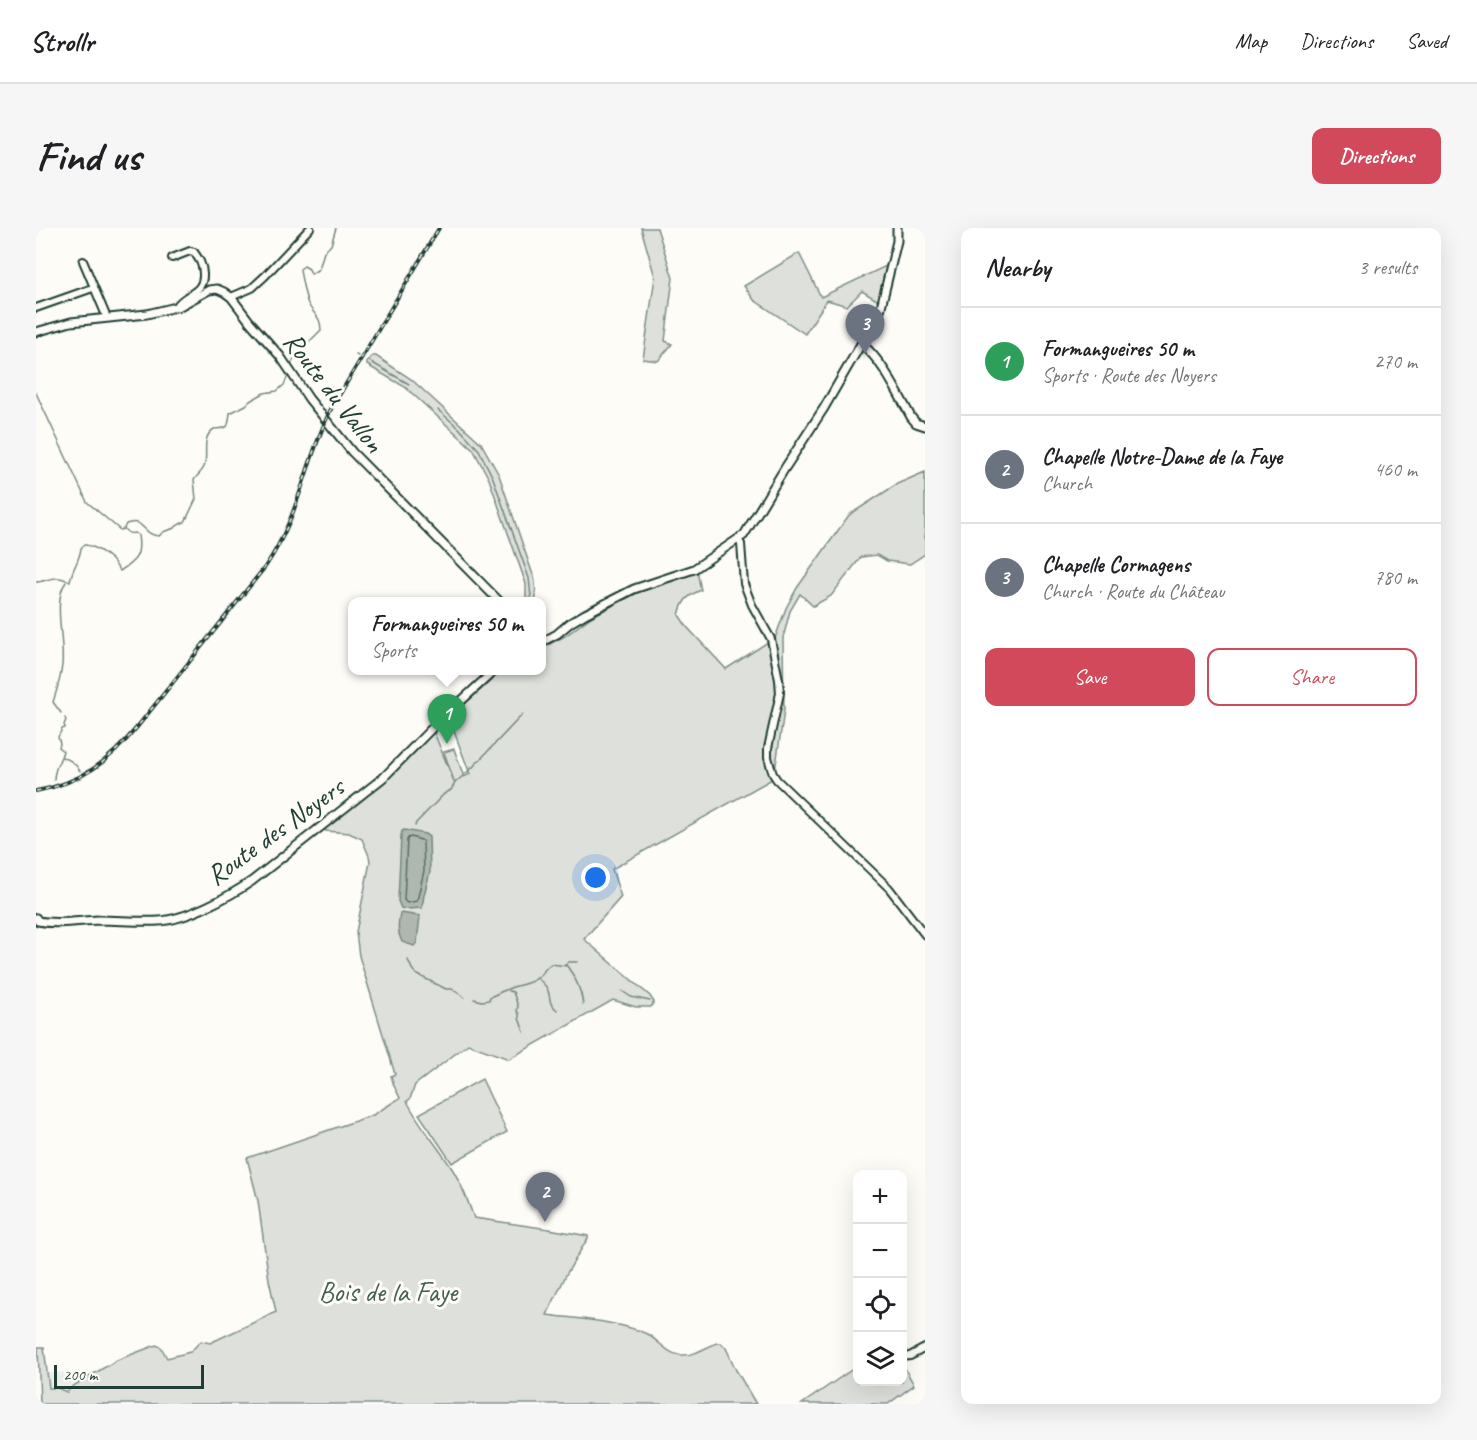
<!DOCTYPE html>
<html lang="en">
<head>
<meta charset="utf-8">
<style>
  body { margin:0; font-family:Caveat,sans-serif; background:#f6f6f6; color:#202124 }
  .controls { position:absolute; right:18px; bottom:18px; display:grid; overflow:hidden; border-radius:12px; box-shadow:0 6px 24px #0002 }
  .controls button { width:54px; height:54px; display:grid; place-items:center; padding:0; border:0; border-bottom:2px solid #e0e0e0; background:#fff; color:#202124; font:30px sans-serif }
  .scale { position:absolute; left:18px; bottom:15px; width:150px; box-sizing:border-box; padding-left:6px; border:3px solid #1f3d34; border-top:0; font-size:16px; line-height:21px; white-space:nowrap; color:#1f3d34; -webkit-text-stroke:4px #fdfcf7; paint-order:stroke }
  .you { position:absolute; left:560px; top:650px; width:21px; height:21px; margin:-15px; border:4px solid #fff; border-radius:50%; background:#1a73e8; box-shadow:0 0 0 9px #1a73e833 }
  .badge { display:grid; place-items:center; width:39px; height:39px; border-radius:50%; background:#d1495b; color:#fff; font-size:20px; font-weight:700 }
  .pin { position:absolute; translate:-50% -50px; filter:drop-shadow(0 2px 3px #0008) }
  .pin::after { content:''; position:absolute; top:32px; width:21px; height:18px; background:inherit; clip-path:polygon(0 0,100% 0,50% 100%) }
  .popup { position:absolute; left:312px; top:369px; width:198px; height:78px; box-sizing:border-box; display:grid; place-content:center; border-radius:12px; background:#fff; filter:drop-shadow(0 2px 4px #0005); font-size:20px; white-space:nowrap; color:#757577 }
  .popup b { font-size:22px; color:#202124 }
  .popup::after { content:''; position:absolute; left:50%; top:100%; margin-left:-12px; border:12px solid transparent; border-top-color:#fff }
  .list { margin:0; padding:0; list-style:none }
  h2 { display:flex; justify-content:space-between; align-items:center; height:78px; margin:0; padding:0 24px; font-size:26px }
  h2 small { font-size:20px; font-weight:400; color:#757577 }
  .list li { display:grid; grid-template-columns:39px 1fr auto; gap:18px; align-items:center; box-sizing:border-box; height:108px; padding:0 24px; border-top:2px solid #e0e0e0 }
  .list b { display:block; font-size:22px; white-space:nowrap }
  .list p { margin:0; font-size:20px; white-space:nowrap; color:#757577 }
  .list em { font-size:20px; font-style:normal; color:#757577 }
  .actions { display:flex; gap:12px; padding:18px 24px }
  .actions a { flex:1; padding:14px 0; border:2px solid #d1495b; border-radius:12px; text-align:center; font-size:21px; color:#d1495b }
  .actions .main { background:#d1495b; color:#fff }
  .icon { flex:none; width:33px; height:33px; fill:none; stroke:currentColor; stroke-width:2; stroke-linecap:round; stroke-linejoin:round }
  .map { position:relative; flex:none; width:889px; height:1176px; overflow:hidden; border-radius:12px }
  header { display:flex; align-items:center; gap:36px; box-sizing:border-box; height:84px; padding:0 30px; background:#fff; border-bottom:2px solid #e0e0e0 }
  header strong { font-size:28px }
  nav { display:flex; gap:33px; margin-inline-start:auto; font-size:21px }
  .intro { display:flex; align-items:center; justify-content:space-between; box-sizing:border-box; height:144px; padding:0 36px }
  h1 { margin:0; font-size:42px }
  .button { padding:15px 27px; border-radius:12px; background:#d1495b; color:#fff; font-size:21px; font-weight:700 }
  main { display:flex; gap:36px; padding:0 36px }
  aside { flex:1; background:#fff; border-radius:12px; box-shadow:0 6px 24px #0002 }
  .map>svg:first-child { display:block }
  .built { fill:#eceee9 }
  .green { fill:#dde0db; stroke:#7e8e88; stroke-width:1.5 }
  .water { fill:#aeb8b1; stroke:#75877f; stroke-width:1.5 }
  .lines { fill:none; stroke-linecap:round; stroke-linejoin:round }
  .shore { stroke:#586e66; stroke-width:1.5 }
  .stream { stroke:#75877f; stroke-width:1.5 }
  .minor-casing { stroke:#1f3d34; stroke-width:10 }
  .tertiary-casing { stroke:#1f3d34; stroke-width:11 }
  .minor { stroke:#fdfcf7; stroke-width:6 }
  .tertiary { stroke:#fdfcf7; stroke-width:7 }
  .rail-casing { stroke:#1f3d34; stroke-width:4 }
  .rail { stroke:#fdfcf7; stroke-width:1.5; stroke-dasharray:4.5; stroke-linecap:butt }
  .labels { text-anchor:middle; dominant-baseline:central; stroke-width:6; stroke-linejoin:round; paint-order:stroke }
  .street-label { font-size:28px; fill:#1f3d34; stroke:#fdfcf7 }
  .park-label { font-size:28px; fill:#455e55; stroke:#fdfcf7 }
</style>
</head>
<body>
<header>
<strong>Strollr</strong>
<nav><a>Map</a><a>Directions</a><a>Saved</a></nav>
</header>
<div class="intro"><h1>Find us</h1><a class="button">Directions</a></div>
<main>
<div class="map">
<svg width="889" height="1176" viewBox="0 0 889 1176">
  <rect width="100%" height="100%" fill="#fdfcf7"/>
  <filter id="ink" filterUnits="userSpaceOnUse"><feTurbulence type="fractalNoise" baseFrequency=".0167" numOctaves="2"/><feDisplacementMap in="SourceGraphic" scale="12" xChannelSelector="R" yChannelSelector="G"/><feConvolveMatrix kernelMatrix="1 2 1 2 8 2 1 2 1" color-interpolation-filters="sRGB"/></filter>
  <g filter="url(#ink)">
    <path class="built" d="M31,1144L37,1158L31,1164L13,1160L11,1145Z"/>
    <g class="green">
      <path d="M605,0H621L637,50L629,113L636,116L622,133L607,131L619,49Z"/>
      <path d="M763,25L785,69L852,37L844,74L826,63L811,78L791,72L769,106L718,72L708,58Z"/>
      <path d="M336,128H340L375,151L445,215L463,247L499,353L500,370L499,373H490V356L453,251L437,221L369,159L331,137V134Z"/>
      <path d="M889,244V326L874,336L851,333L841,327L825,329L795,368L777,378L764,366L754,383L747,410L748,483L738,550L576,641L585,669L548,711L614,768L618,774L615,779H600L577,772L473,831L432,816L379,857L374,871L371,873C383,897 401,917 415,939C425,954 432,973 438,990L513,1001L552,1008V1010L531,1045L511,1087C541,1091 583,1093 611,1106C622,1112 632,1127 646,1127C658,1128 670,1119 681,1115H685L690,1120L700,1142L720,1176H4L2,1119H8L13,1160H21L31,1164L37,1158L81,1132L120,1117L125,1119L131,1130L154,1124L165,1113L174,1115L240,1084L233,1052L222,973L211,930L337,887L364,870L358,858L355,848L359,846L323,728L320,704L334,634L333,628L326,611L313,605L290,603L287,601L397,502L419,556L408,524L418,521L428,549L434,546L413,490L466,443L506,442V420L529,408L555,389L603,364L662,344V348L665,362C651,368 647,372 643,387L651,399L690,441L732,414L737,438L738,413L750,380L761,360L813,287L861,256Z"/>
      <path d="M446,851L471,904L416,935L383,886Z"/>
      <path d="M867,1137L878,1157L852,1176H766L821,1138L822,1154H866Z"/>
    </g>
    <g class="water">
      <path d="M368,602L389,606L393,609L394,644L388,667L386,680L371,681L365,680L362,673L365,608L366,603Z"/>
      <path d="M364,685L384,688L381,715L378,718L366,714C361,704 362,696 364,685Z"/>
    </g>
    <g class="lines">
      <path class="shore" d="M375,609L385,612L387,614L388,643L381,673L371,675L368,672L371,612L372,610Z"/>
      <g class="stream">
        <path d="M320,127L322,128"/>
        <path d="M333,133L373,156"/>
        <path d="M255,137L259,128L285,102C285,88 277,86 272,76C269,68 265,49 264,41L268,38L273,41L275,46L283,41L288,24L295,17L300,0"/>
        <path d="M0,165L51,274L84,302L87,301"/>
        <path d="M402,182L423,200L443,222L457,250L493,350L495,369L493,374"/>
        <path d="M0,354C7,354 13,350 20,350C25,349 29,352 34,353C36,341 44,332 45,320L48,317C57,317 68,325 75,331C79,334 80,339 84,343C101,332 105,327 102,307L99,305C95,306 90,305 88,300L90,296C108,289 106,307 123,308C130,300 131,304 138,300C142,297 144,295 149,294L160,271L158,252C161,247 166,244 168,239C173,227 164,210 178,201C193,200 192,201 194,185L210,177L214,173L228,165L241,163L248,157L253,145"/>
        <path d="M25,485L17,474C21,462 25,450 26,437C29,414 16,372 30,354"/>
        <path d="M26,529C34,531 40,536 44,543"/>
        <path d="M18,552C18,539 24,535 27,523L23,520L24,515L22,509L26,501L29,500V499L28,497L30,492L29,490"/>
        <path d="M379,598L380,595L408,566L415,562L419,555L437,539L487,486"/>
        <path d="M372,732L376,741L380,746L410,761H416L428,769"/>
        <path d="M529,737L533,734H541"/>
        <path d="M502,751C514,760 512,764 515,776L521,782"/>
        <path d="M473,763L477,764L482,778L481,783L483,786V790L488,804"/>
        <path d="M586,763L595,769L614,773"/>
        <path d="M438,771L446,773L453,772L454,769C462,765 469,762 477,759C485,756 494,756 501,750C507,746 508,740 515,736L531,738C540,750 545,761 547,776"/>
      </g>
      <g class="minor-casing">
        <g id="minor">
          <path d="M136,30L154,23L158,24C163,31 167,37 167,46C168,66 148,65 140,79"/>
          <path d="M47,33L71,90"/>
          <path d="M195,69L216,60L229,48L274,0"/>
          <path d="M0,80L54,61"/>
          <path d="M702,311L705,316L708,356L716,377L735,411L743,452L744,465L732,520V529L735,540L737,546L741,552L853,660L889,707"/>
          <path d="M866,1129L874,1128L889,1120"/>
        </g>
      </g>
      <g class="tertiary-casing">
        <g id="tertiary">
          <path d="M0,104L35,94L111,86L144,78L173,62L181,61L188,64L195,69L214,94L244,128L273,171L316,224L464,374"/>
          <path d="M826,116C848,135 861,164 875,189L880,195L889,198"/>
          <path d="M506,414L521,406L534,395L549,386L598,361L658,341L708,307L749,240L788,180L844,83L861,13V0"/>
          <path d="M0,690L2,693C21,697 42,693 62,692C82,692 103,694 123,693C150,692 194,668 216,653L348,549L401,495L459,442"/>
        </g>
      </g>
      <use href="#minor" class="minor"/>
      <use href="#tertiary" class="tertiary"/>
      <g class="rail-casing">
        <path id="rail" d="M0,563C45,555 74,533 102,498L229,339C263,290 269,234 295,181L403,0"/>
      </g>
      <use href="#rail" class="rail"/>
    </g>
  </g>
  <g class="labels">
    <g class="street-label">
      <text transform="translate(298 164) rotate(52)">Route du Vallon</text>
      <text transform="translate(239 603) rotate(-36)">Route des Noyers</text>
    </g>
    <g class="park-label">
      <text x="352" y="1063">Bois de la Faye</text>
    </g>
  </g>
</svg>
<div class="controls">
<button>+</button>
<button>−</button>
<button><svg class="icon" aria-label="locate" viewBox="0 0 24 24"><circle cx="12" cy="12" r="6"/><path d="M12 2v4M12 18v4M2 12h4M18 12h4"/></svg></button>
<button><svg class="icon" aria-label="layers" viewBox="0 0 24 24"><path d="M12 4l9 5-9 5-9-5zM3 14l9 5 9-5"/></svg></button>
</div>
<div class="scale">200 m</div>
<div class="you"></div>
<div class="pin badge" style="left:411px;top:516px;background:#2e9e5b">1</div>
<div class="popup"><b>Formangueires 50 m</b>Sports</div>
<div class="pin badge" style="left:509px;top:994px;background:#6b7280">2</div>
<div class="pin badge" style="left:829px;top:126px;background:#6b7280">3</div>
</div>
<aside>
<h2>Nearby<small>3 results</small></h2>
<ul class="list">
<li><span class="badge" style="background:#2e9e5b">1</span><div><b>Formangueires 50 m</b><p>Sports · Route des Noyers</p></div><em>270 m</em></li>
<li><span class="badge" style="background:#6b7280">2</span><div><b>Chapelle Notre-Dame de la Faye</b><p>Church</p></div><em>460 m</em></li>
<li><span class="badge" style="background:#6b7280">3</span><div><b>Chapelle Cormagens</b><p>Church · Route du Château</p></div><em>780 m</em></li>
</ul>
<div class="actions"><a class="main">Save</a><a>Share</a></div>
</aside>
</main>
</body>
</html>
